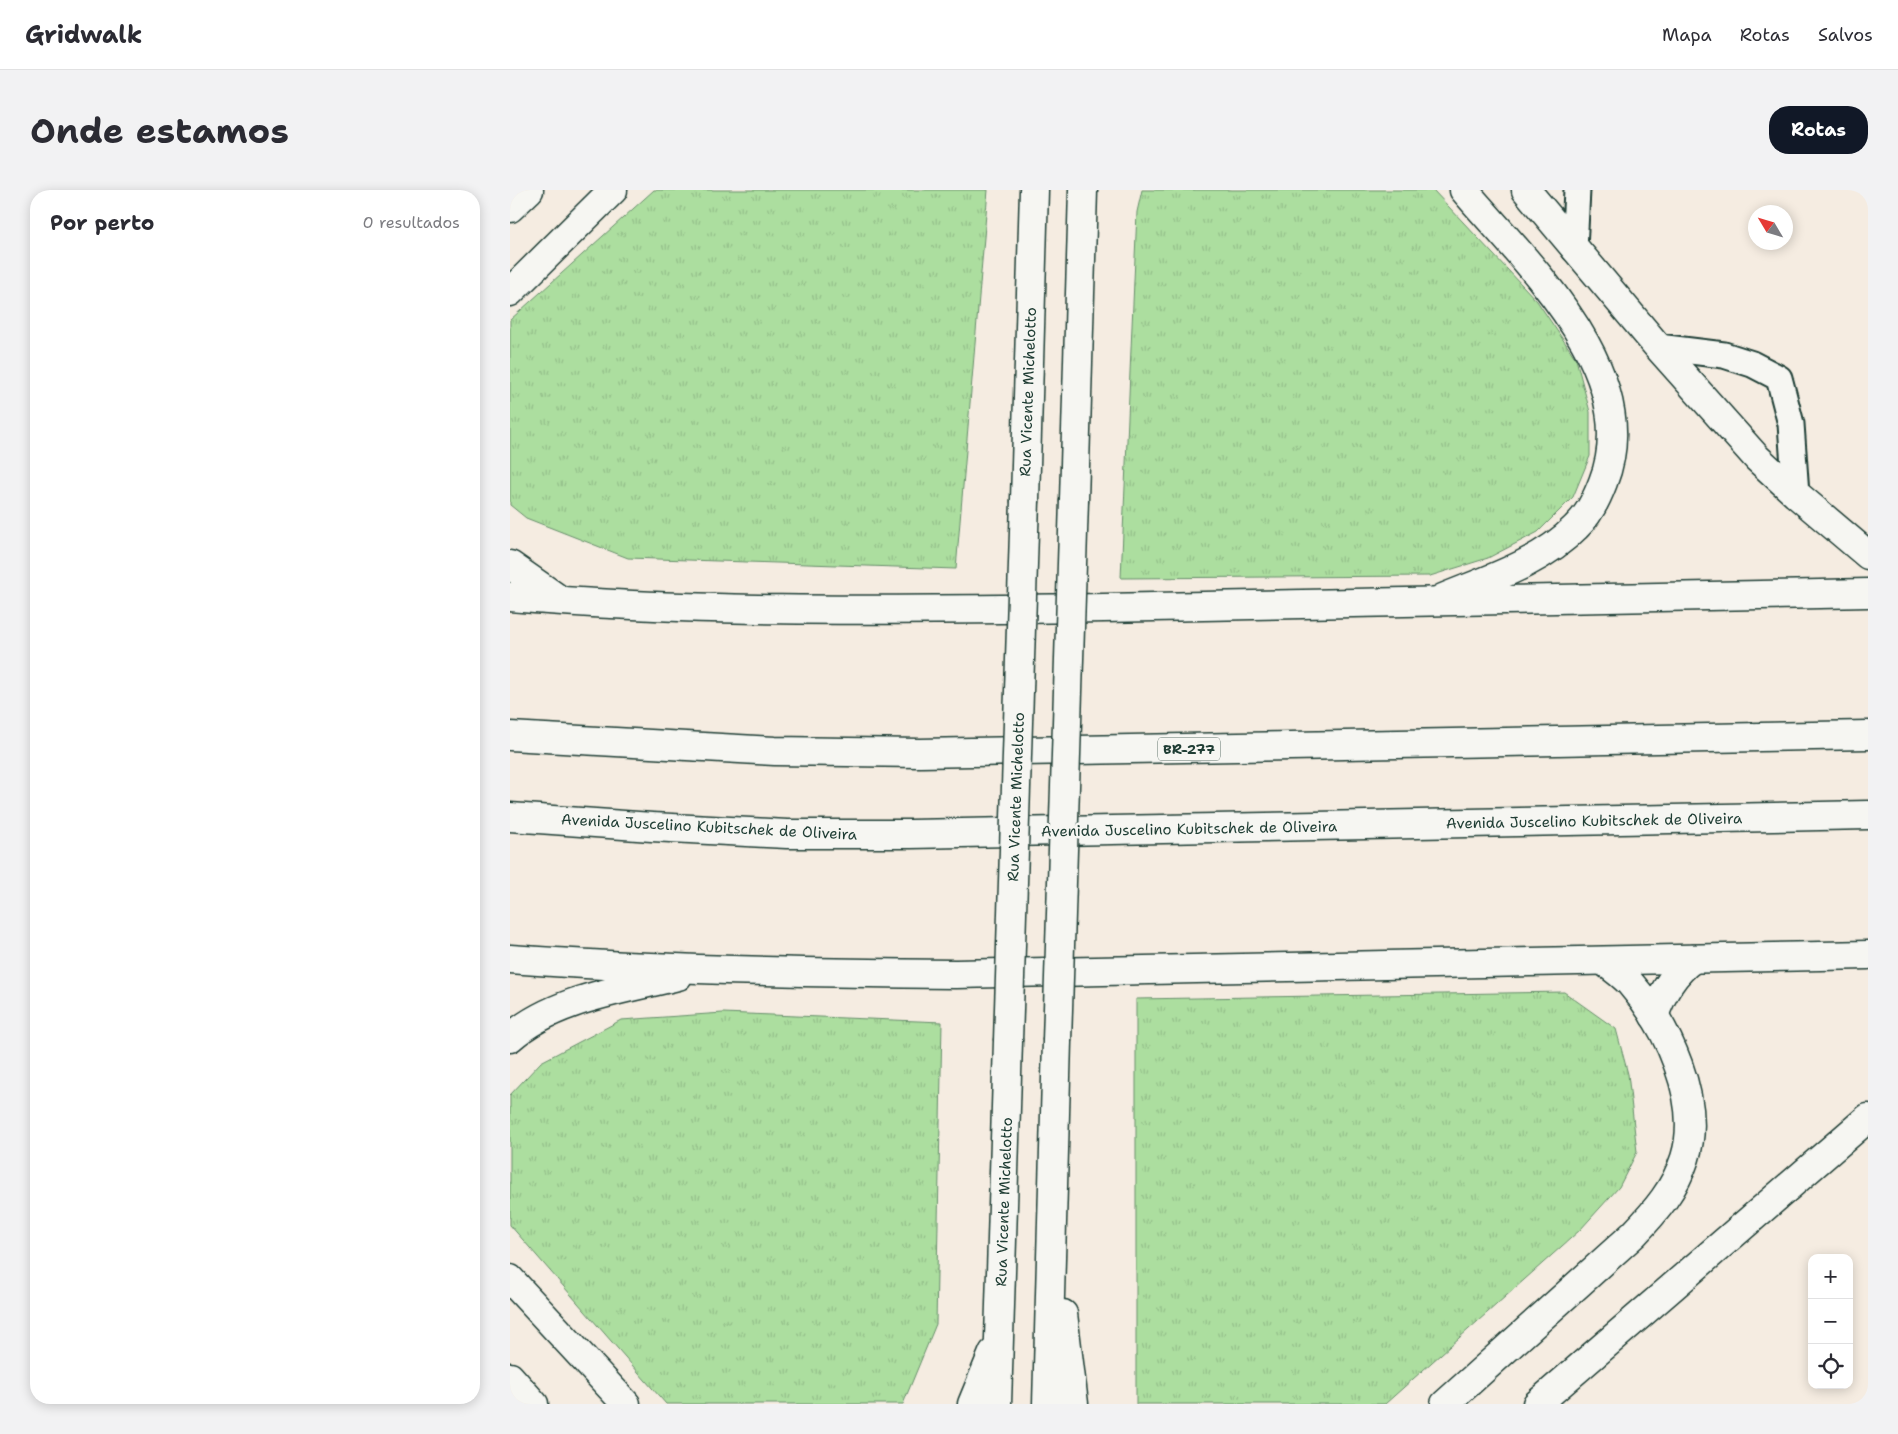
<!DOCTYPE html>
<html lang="pt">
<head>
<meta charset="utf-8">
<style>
  body { margin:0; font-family:"Shantell Sans",sans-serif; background:#f2f2f3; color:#2b2b33 }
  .controls { position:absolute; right:15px; bottom:15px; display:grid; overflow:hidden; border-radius:10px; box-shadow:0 2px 12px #0003 }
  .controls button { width:45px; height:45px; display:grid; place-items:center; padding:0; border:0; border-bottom:1px solid #e1e1e2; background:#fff; color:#2b2b33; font:25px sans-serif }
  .compass { position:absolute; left:1238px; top:15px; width:45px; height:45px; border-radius:50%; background:#fff; box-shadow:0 2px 12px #0003; rotate:308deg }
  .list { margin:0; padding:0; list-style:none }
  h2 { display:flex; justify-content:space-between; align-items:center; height:65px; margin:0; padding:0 20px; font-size:21px }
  h2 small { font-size:16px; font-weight:400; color:#7c7c81 }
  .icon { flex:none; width:28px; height:28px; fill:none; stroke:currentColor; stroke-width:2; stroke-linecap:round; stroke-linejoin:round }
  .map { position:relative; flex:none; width:1358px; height:1214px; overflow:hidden; border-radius:20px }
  header { display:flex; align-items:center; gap:30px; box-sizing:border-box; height:70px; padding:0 25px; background:#fff; border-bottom:1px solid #e1e1e2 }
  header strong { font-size:24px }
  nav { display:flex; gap:28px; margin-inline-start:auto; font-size:18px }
  .intro { display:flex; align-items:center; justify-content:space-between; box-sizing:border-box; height:120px; padding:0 30px }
  h1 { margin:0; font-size:35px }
  .button { padding:12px 22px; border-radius:20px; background:#111827; color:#fff; font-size:18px; font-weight:700 }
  main { display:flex; gap:30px; padding:0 30px }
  aside { flex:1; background:#fff; border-radius:20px; box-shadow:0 2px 12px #0003 }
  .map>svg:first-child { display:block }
  .grass { fill:url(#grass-tufts); stroke:#668e6a }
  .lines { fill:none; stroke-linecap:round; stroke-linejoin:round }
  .minor-casing { stroke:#1f3d34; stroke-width:29 }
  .major-casing { stroke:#1f3d34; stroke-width:31 }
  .highway-casing { stroke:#1f3d34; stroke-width:31 }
  .minor { stroke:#f6f6f2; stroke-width:25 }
  .major { stroke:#f6f6f2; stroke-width:28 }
  .highway { stroke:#f6f6f2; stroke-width:28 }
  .major-bridge-casing { stroke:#1f3d34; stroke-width:31; stroke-linecap:butt }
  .major-bridge { stroke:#f6f6f2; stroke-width:28 }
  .labels { text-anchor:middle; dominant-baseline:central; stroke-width:5; stroke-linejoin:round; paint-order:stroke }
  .shield { fill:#f6f6f2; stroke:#60746d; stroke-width:1 }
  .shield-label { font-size:14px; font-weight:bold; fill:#1f3d34 }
  .street-label { font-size:15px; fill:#1f3d34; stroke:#f6f6f2 }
</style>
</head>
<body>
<header>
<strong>Gridwalk</strong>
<nav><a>Mapa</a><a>Rotas</a><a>Salvos</a></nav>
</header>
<div class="intro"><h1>Onde estamos</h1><a class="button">Rotas</a></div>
<main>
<aside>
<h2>Por perto<small>0 resultados</small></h2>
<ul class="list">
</ul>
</aside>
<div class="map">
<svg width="1358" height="1214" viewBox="0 0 1358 1214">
  <defs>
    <pattern id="grass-tufts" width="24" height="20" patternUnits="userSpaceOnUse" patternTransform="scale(1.25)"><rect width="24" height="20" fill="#acde9f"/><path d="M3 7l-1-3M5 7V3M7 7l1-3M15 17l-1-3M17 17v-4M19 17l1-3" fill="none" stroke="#94bf8a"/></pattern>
  </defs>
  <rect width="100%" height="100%" fill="#f5ece1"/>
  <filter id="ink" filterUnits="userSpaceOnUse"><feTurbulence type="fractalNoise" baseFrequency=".02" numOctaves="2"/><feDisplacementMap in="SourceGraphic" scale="10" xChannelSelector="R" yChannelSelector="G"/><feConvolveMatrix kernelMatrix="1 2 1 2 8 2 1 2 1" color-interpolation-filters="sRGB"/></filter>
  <g filter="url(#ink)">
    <g class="grass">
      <path d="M144,0H478L446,379L118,368L16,328L0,315V130Z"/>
      <path d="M632,0H923L1027,111L1066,169L1080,222V266L1063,307L1028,342L978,368L920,386L611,388L627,22Z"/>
      <path d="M1054,802L1106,839L1118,884L1127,962L1109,997L1070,1040L875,1214H626V809Z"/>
      <path d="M213,823L432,832L426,1134L393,1214H156L0,1035V905L31,872L111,830Z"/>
    </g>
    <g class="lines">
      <g class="minor-casing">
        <g id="minor">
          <path d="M1064,59L1067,0"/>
          <path d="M1148,157L1214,165L1242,174L1269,188L1281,234L1286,304"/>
        </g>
      </g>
      <g class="major-casing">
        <g id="major">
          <path d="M1016,0L1148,157L1247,268L1286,304L1358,365"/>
          <path d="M0,18L19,0"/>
          <path d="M0,102L103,0"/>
          <path d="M515,310L524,0"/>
          <path d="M564,310L573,0"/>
          <path d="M0,375L50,410"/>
          <path d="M0,407C197,424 396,420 594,418C848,415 1103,409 1358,403"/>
          <path d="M933,408C979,389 1031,373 1066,337C1079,325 1087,308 1093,292C1136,184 1017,74 954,0"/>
          <path d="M0,769C148,780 297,783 446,784L1358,765"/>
          <path d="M1144,826C1152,803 1163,783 1183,769"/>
          <path d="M0,848C43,809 113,800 168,786"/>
          <path d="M0,1089L116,1214"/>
          <path d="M553,1124L564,1214"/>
          <path d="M0,1187L24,1214"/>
          <path d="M462,1214L483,1163"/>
          <path d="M487,1214L498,851"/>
          <path d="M537,1214L547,851"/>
          <path d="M935,1214L1124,1044C1146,1021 1165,999 1175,968C1193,911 1157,835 1120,793C1113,785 1102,778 1094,771"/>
          <path d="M1027,1214L1358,928"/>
        </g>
      </g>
      <g class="highway-casing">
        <g id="highway">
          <path d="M0,546L265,561L410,563L1358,545"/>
          <path d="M0,627L142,637L277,644H401L1358,625"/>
        </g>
      </g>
      <use href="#minor" class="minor"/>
      <use href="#major" class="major"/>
      <use href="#highway" class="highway"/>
      <g class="major-bridge-casing">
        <g id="major-bridge">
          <path d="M498,851L515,310"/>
          <path d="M547,851L564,310"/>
        </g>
      </g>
      <use href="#major-bridge" class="major-bridge"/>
    </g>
  </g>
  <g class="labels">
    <rect class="shield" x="648" y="547.5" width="62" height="23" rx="4"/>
    <g class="shield-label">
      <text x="679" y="559">BR-277</text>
    </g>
    <g class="street-label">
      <text transform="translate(518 202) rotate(-88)">Rua Vicente Michelotto</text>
      <text transform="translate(506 607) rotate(-88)">Rua Vicente Michelotto</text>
      <text transform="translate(1084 631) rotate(-1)">Avenida Juscelino Kubitschek de Oliveira</text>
      <text transform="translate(199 637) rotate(3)">Avenida Juscelino Kubitschek de Oliveira</text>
      <text transform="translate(679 639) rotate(-1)">Avenida Juscelino Kubitschek de Oliveira</text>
      <text transform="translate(494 1012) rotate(-88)">Rua Vicente Michelotto</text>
    </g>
  </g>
</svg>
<div class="controls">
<button>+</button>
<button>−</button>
<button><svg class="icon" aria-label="locate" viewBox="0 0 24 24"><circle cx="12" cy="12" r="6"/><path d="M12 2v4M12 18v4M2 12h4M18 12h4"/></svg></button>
</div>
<svg class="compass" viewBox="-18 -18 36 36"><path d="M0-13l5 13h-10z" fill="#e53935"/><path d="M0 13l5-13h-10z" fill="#7c7c81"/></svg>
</div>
</main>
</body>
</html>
